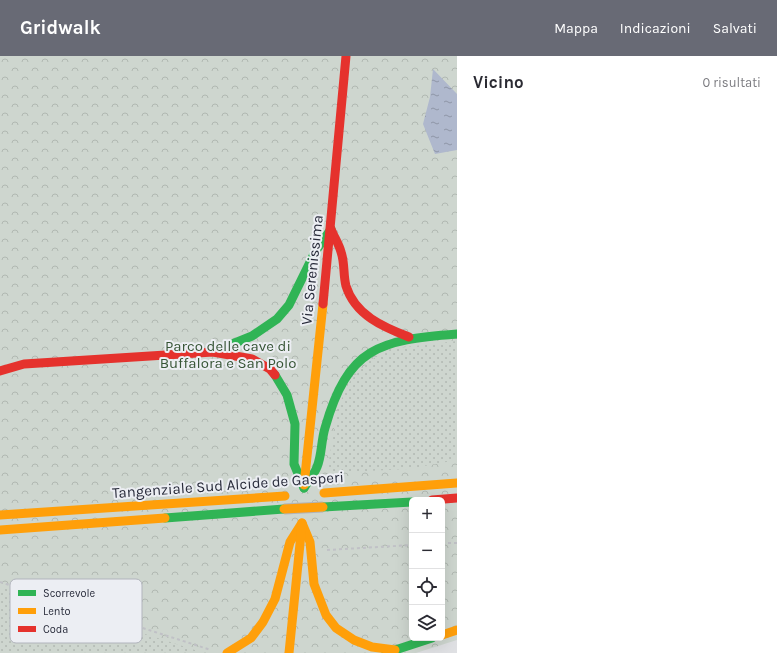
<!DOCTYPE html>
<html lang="it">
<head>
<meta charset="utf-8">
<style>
  body { margin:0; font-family:Karla,sans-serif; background:#f2f2f3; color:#2b2b33 }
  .controls { position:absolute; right:12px; bottom:12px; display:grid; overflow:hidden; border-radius:6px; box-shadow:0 4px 16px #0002 }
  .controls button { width:36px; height:36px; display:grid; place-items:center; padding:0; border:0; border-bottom:1px solid #e1e1e2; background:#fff; color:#2b2b33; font:20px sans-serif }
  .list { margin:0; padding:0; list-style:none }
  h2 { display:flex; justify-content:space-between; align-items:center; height:52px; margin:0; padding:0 16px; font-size:17px }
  h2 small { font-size:13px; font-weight:400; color:#7c7c81 }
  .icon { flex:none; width:22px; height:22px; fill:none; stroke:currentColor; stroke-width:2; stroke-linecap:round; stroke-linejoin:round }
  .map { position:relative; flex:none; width:457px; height:597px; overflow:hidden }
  header { display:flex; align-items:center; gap:24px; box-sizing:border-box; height:56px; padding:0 20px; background:#686a75; color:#fff }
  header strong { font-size:19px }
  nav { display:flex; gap:22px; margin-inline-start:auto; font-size:14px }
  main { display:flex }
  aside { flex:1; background:#fff }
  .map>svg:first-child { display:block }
  .park { fill:url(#park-crowns); fill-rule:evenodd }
  .garden { fill:url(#garden-dots) }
  .water { fill:url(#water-ripples) }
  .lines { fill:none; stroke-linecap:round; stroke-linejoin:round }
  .path { stroke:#c0c1c6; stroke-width:2; stroke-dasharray:3 3; stroke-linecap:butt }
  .fast { stroke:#30b455; stroke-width:9 }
  .slow { stroke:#ff9f0a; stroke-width:9 }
  .jam { stroke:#e5322d; stroke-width:9 }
  .slow-bridge-casing { stroke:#b1b3b8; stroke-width:11; stroke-linecap:butt }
  .slow-bridge { stroke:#ff9f0a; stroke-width:9 }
  .labels { text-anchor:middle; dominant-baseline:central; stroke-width:4; stroke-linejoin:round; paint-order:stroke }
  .street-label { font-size:15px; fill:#282b3a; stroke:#eceef3 }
  .park-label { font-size:15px; fill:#375536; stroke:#eceef3 }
  .key { fill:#eceef3; stroke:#b1b4bc; stroke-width:1 }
  .key-label { font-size:11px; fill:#282b3a }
</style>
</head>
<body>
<header>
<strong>Gridwalk</strong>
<nav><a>Mappa</a><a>Indicazioni</a><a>Salvati</a></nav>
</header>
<main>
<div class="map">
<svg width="457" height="597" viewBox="0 0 457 597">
  <defs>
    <pattern id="park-crowns" width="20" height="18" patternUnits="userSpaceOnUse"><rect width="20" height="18" fill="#ced6cf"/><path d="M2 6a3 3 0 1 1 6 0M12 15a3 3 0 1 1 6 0" fill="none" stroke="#b1b8b2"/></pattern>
    <pattern id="garden-dots" width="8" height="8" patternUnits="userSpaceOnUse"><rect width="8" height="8" fill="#ced6cf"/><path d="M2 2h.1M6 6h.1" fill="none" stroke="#b1b8b2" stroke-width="1.8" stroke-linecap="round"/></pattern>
    <pattern id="water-ripples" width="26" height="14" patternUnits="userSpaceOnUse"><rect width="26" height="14" fill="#afb8cd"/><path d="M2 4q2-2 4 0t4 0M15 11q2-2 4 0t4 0" fill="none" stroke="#8e96a7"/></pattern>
  </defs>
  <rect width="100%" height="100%" fill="#dfe0e3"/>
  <path class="park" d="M0,0H457V584L416,597H0ZM412,444H442V582H412Z"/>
  <g class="garden">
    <path d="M457,285V404L408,413L327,417L337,353L350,325L368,306L389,293Z"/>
    <path d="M0,531L201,596L0,597Z"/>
  </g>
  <path class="water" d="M433,13L457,38V94L435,98L423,68L430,41Z"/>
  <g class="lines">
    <g class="path">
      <path d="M442,487H457"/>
      <path d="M327,494L412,489"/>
      <path d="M0,526L211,594"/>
    </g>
    <g class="fast">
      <path d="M215,295L252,280L277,263L289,249L315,196L331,173"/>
      <path d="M275,319L287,339L295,368L294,408L304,432"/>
      <path d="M304,432C308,425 314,419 317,411C322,399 321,385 325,372C348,291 379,284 457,278"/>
      <path d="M323,451L412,446"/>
      <path d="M165,462L284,453"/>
      <path d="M386,597L432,582"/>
    </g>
    <g class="slow">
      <path d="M304,429L323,248"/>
      <path d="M324,437L457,427"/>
      <path d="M0,459L285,440"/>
      <path d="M302,467L310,486L314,528L326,559L336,572L354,584L372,591L395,594"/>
      <path d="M0,474L165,462"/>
      <path d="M442,579L457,574"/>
      <path d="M227,597L251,582L263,566L275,543L290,486L302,467"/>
      <path d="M289,597L302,468"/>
    </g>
    <g class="jam">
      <path d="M331,173C334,181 339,188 341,196C345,207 343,219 346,230C355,259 383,271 409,281"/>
      <path d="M323,248L346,0"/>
      <path d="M0,315L24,308L213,296L252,303L270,313L275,319"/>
      <path d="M432,444L457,442"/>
    </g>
    <g class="slow-bridge-casing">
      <path id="slow-bridge" d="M284,453L323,451"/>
    </g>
    <use href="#slow-bridge" class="slow-bridge"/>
  </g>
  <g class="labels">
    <g class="street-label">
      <text transform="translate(312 214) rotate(-84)">Via Serenissima</text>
      <text transform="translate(228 429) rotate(-4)">Tangenziale Sud Alcide de Gasperi</text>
    </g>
    <g class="park-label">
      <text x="228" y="290">Parco delle cave di<tspan x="228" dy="17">Buffalora e San Polo</tspan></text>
    </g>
  </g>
  <rect x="10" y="523" width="132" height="64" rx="6" class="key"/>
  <rect x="18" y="534" width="18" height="6" fill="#30b455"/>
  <rect x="18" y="552" width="18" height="6" fill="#ff9f0a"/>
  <rect x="18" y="570" width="18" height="6" fill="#e5322d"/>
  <g class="key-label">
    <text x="43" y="541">Scorrevole</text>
    <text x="43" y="559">Lento</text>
    <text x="43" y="577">Coda</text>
  </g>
</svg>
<div class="controls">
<button>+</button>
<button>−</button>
<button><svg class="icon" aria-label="locate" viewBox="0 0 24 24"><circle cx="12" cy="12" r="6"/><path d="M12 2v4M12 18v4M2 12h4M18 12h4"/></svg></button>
<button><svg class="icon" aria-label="layers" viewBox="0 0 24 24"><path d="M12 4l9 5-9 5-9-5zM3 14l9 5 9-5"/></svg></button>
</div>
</div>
<aside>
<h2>Vicino<small>0 risultati</small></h2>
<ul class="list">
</ul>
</aside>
</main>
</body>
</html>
